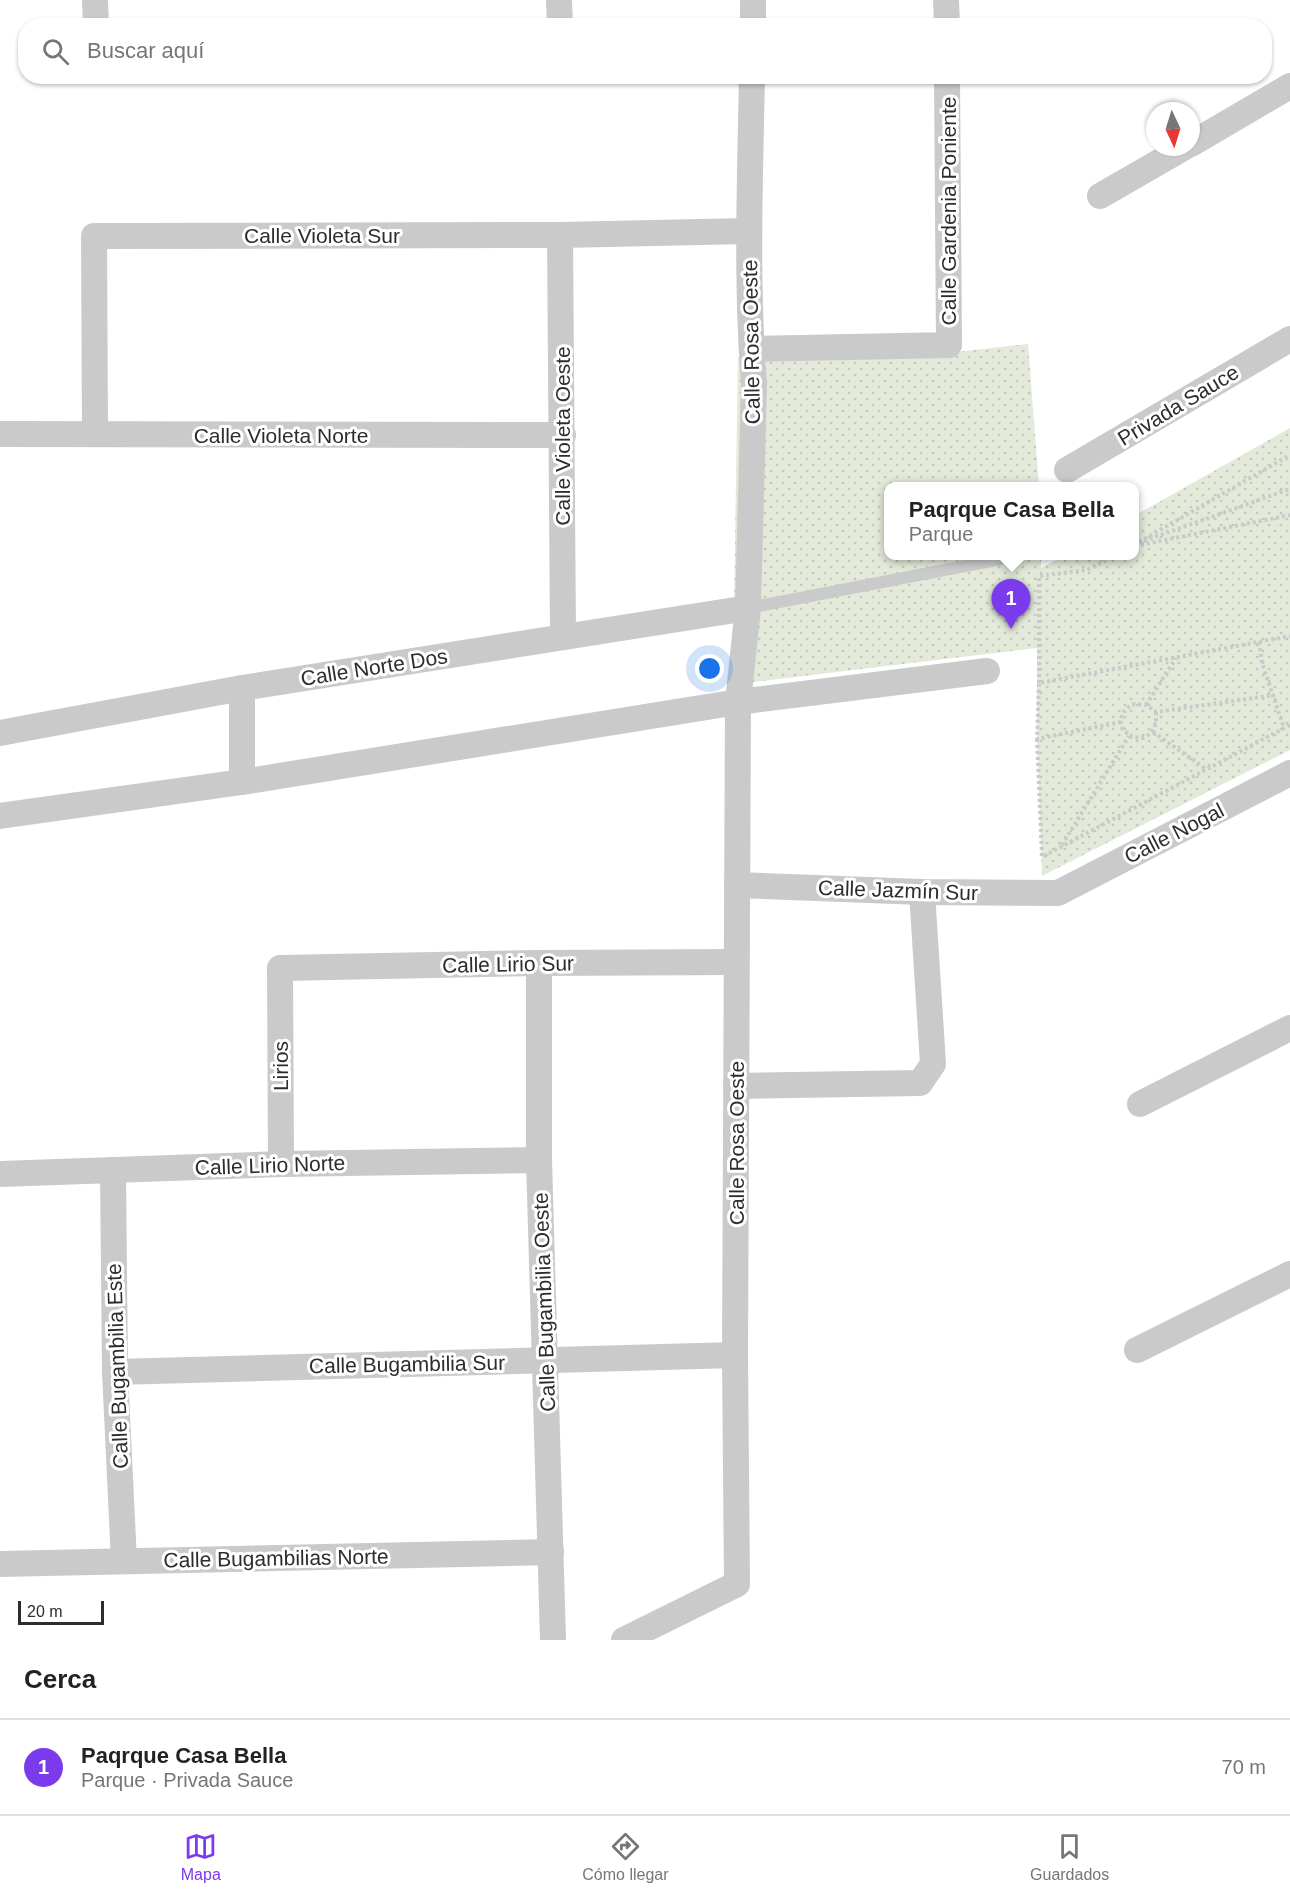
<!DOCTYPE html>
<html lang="es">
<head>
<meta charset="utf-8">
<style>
  body { margin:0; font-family:Helvetica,sans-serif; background:#f2f2f2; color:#222 }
  .compass { position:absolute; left:1146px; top:102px; width:54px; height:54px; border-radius:50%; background:#fff; box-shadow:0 2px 4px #0004; rotate:176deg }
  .scale { position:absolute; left:18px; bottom:15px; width:86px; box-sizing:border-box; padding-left:6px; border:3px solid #2d2d2d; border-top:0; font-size:16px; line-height:21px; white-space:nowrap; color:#2d2d2d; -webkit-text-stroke:4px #fff; paint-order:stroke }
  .you { position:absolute; left:710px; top:669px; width:21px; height:21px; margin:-15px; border:4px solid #fff; border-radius:50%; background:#1a73e8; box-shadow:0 0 0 9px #1a73e833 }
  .badge { display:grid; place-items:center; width:39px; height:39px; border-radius:50%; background:#7c3aed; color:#fff; font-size:20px; font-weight:700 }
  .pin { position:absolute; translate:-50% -50px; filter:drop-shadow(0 2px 3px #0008) }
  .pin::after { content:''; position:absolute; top:32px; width:21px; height:18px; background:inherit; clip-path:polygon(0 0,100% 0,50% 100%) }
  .popup { position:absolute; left:884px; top:482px; width:255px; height:78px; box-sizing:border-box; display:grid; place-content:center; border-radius:12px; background:#fff; filter:drop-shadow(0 2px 4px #0005); font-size:20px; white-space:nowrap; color:#767676 }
  .popup b { font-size:22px; color:#222 }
  .popup::after { content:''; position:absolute; left:50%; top:100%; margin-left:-12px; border:12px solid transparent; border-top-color:#fff }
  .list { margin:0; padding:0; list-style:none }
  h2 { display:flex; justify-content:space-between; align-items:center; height:78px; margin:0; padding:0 24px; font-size:26px }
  h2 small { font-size:20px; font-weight:400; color:#767676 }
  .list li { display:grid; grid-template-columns:39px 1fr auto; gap:18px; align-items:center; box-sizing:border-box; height:96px; padding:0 24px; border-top:2px solid #e0e0e0 }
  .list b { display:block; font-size:22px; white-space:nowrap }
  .list p { margin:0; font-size:20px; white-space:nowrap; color:#767676 }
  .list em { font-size:20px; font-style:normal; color:#767676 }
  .icon { flex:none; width:33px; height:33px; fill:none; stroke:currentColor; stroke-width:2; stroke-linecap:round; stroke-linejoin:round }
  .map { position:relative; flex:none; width:1290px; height:1640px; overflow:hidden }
  .search { position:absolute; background:#fff; box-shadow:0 2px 4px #0004; left:18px; right:18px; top:18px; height:66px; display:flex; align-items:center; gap:15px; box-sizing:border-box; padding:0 21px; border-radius:24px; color:#767676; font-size:22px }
  .sheet { height:174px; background:#fff }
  nav { display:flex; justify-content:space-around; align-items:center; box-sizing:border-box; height:84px; border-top:2px solid #e0e0e0; background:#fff; font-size:16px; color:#767676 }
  nav a { display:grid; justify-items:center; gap:3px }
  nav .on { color:#7c3aed }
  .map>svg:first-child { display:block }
  .green { fill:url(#green-dots) }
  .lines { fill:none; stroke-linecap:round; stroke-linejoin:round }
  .path { stroke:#cacaca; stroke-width:4; stroke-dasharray:3 3; stroke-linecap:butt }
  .service { stroke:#cacaca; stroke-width:12 }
  .minor { stroke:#cacaca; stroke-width:26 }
  .labels { text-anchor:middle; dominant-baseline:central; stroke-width:6; stroke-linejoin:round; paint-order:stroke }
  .street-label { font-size:21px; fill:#2d2d2d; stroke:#fff }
</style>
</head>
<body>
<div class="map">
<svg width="1290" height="1640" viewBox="0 0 1290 1640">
  <defs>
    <pattern id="green-dots" width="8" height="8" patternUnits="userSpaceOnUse" patternTransform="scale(1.5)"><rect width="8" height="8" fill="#e3eada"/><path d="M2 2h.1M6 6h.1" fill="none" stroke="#c3c9bb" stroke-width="1.8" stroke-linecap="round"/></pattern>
  </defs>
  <rect width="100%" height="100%" fill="#fff"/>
  <path class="green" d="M1028,344L1039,486H888V556H1041V568L1064,556H1134V516L1290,428V750L1042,876L1037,739V648L729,685L734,610L738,357L947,353Z"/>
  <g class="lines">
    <g class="path">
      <path d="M1144,541L1290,489"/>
      <path d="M1134,545L1290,455"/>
      <path d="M1135,546L1290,515"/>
      <path d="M1259,642L1262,663L1284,728"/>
      <path d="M1039,683V576L1087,570L1115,556"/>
      <path d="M1146,705L1176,658"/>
      <path d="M1156,712C1157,725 1154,733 1143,738L1131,737L1122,728C1119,717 1123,709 1134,704L1146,705L1156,712L1274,695"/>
      <path d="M1121,722L1037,739L1039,683L1290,636"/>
      <path d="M1153,732L1206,769"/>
      <path d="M1037,739L1042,857L1290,725"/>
      <path d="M1062,845L1129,736"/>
    </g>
    <path class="service" d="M748,608L1001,559"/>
    <g class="minor">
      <path d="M95,0L96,26"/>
      <path d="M559,0L560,26"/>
      <path d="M753,0V26"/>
      <path d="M946,0L947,26"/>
      <path d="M1191,144L1290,86"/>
      <path d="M1100,196L1185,147"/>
      <path d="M560,235L563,637"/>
      <path d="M752,349L949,345L947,76"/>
      <path d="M0,434L563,435"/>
      <path d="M95,434L94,236L560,235L749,231"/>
      <path d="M1067,470L1290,339"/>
      <path d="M0,733L242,688L748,608"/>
      <path d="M242,782V688"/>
      <path d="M0,816L242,782L738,702L987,671"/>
      <path d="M737,885L922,892L1058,893L1290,773"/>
      <path d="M539,963V1160L553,1640"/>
      <path d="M736,1086L920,1083L933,1064L922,892"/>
      <path d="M1140,1104L1290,1028"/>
      <path d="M281,1164L280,968L539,963L736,962"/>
      <path d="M113,1170L115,1372L124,1561"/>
      <path d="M0,1174L281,1164L539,1160"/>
      <path d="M1137,1350L1290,1274"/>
      <path d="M115,1372L735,1355"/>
      <path d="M0,1564L551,1552"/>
      <path d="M624,1640L737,1584L735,1355L738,702L748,608L754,384C746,282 750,179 752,76"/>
    </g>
  </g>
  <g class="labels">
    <g class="street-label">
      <text transform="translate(948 211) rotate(-90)">Calle Gardenia Poniente</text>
      <text x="322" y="235">Calle Violeta Sur</text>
      <text transform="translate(751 342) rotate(-91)">Calle Rosa Oeste</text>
      <text transform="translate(1178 405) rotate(-31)">Privada Sauce</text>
      <text x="281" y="435">Calle Violeta Norte</text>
      <text transform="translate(562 436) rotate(-90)">Calle Violeta Oeste</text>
      <text transform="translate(374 667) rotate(-9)">Calle Norte Dos</text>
      <text transform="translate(1174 833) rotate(-27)">Calle Nogal</text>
      <text transform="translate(898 890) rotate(2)">Calle Jazmín Sur</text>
      <text transform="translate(508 964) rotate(-1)">Calle Lirio Sur</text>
      <text transform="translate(280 1066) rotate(-90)">Lirios</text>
      <text transform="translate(736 1143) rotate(-90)">Calle Rosa Oeste</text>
      <text transform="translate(270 1165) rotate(-2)">Calle Lirio Norte</text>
      <text transform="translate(544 1302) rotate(-92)">Calle Bugambilia Oeste</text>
      <text transform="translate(407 1364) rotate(-1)">Calle Bugambilia Sur</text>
      <text transform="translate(117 1366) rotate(-92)">Calle Bugambilia Este</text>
      <text transform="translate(276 1558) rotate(-1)">Calle Bugambilias Norte</text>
    </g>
  </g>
</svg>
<svg class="compass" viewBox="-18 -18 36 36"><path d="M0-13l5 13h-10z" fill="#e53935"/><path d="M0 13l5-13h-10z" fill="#767676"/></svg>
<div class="scale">20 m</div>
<div class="you"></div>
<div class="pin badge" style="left:1011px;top:629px">1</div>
<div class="popup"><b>Paqrque Casa Bella</b>Parque</div>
<div class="search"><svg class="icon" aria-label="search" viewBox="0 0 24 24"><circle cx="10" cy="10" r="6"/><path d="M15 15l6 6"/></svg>Buscar aquí</div>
</div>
<section class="sheet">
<h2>Cerca<small></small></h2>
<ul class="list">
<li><span class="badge">1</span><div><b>Paqrque Casa Bella</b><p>Parque · Privada Sauce</p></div><em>70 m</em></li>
</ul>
</section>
<nav>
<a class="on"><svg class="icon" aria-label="map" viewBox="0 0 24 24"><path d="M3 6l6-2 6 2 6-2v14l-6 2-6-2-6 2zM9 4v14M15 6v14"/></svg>Mapa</a>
<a><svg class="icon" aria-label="directions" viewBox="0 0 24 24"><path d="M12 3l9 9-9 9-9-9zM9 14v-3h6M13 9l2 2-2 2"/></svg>Cómo llegar</a>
<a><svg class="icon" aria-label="saved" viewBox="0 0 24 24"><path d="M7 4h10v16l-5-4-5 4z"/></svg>Guardados</a>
</nav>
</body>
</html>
